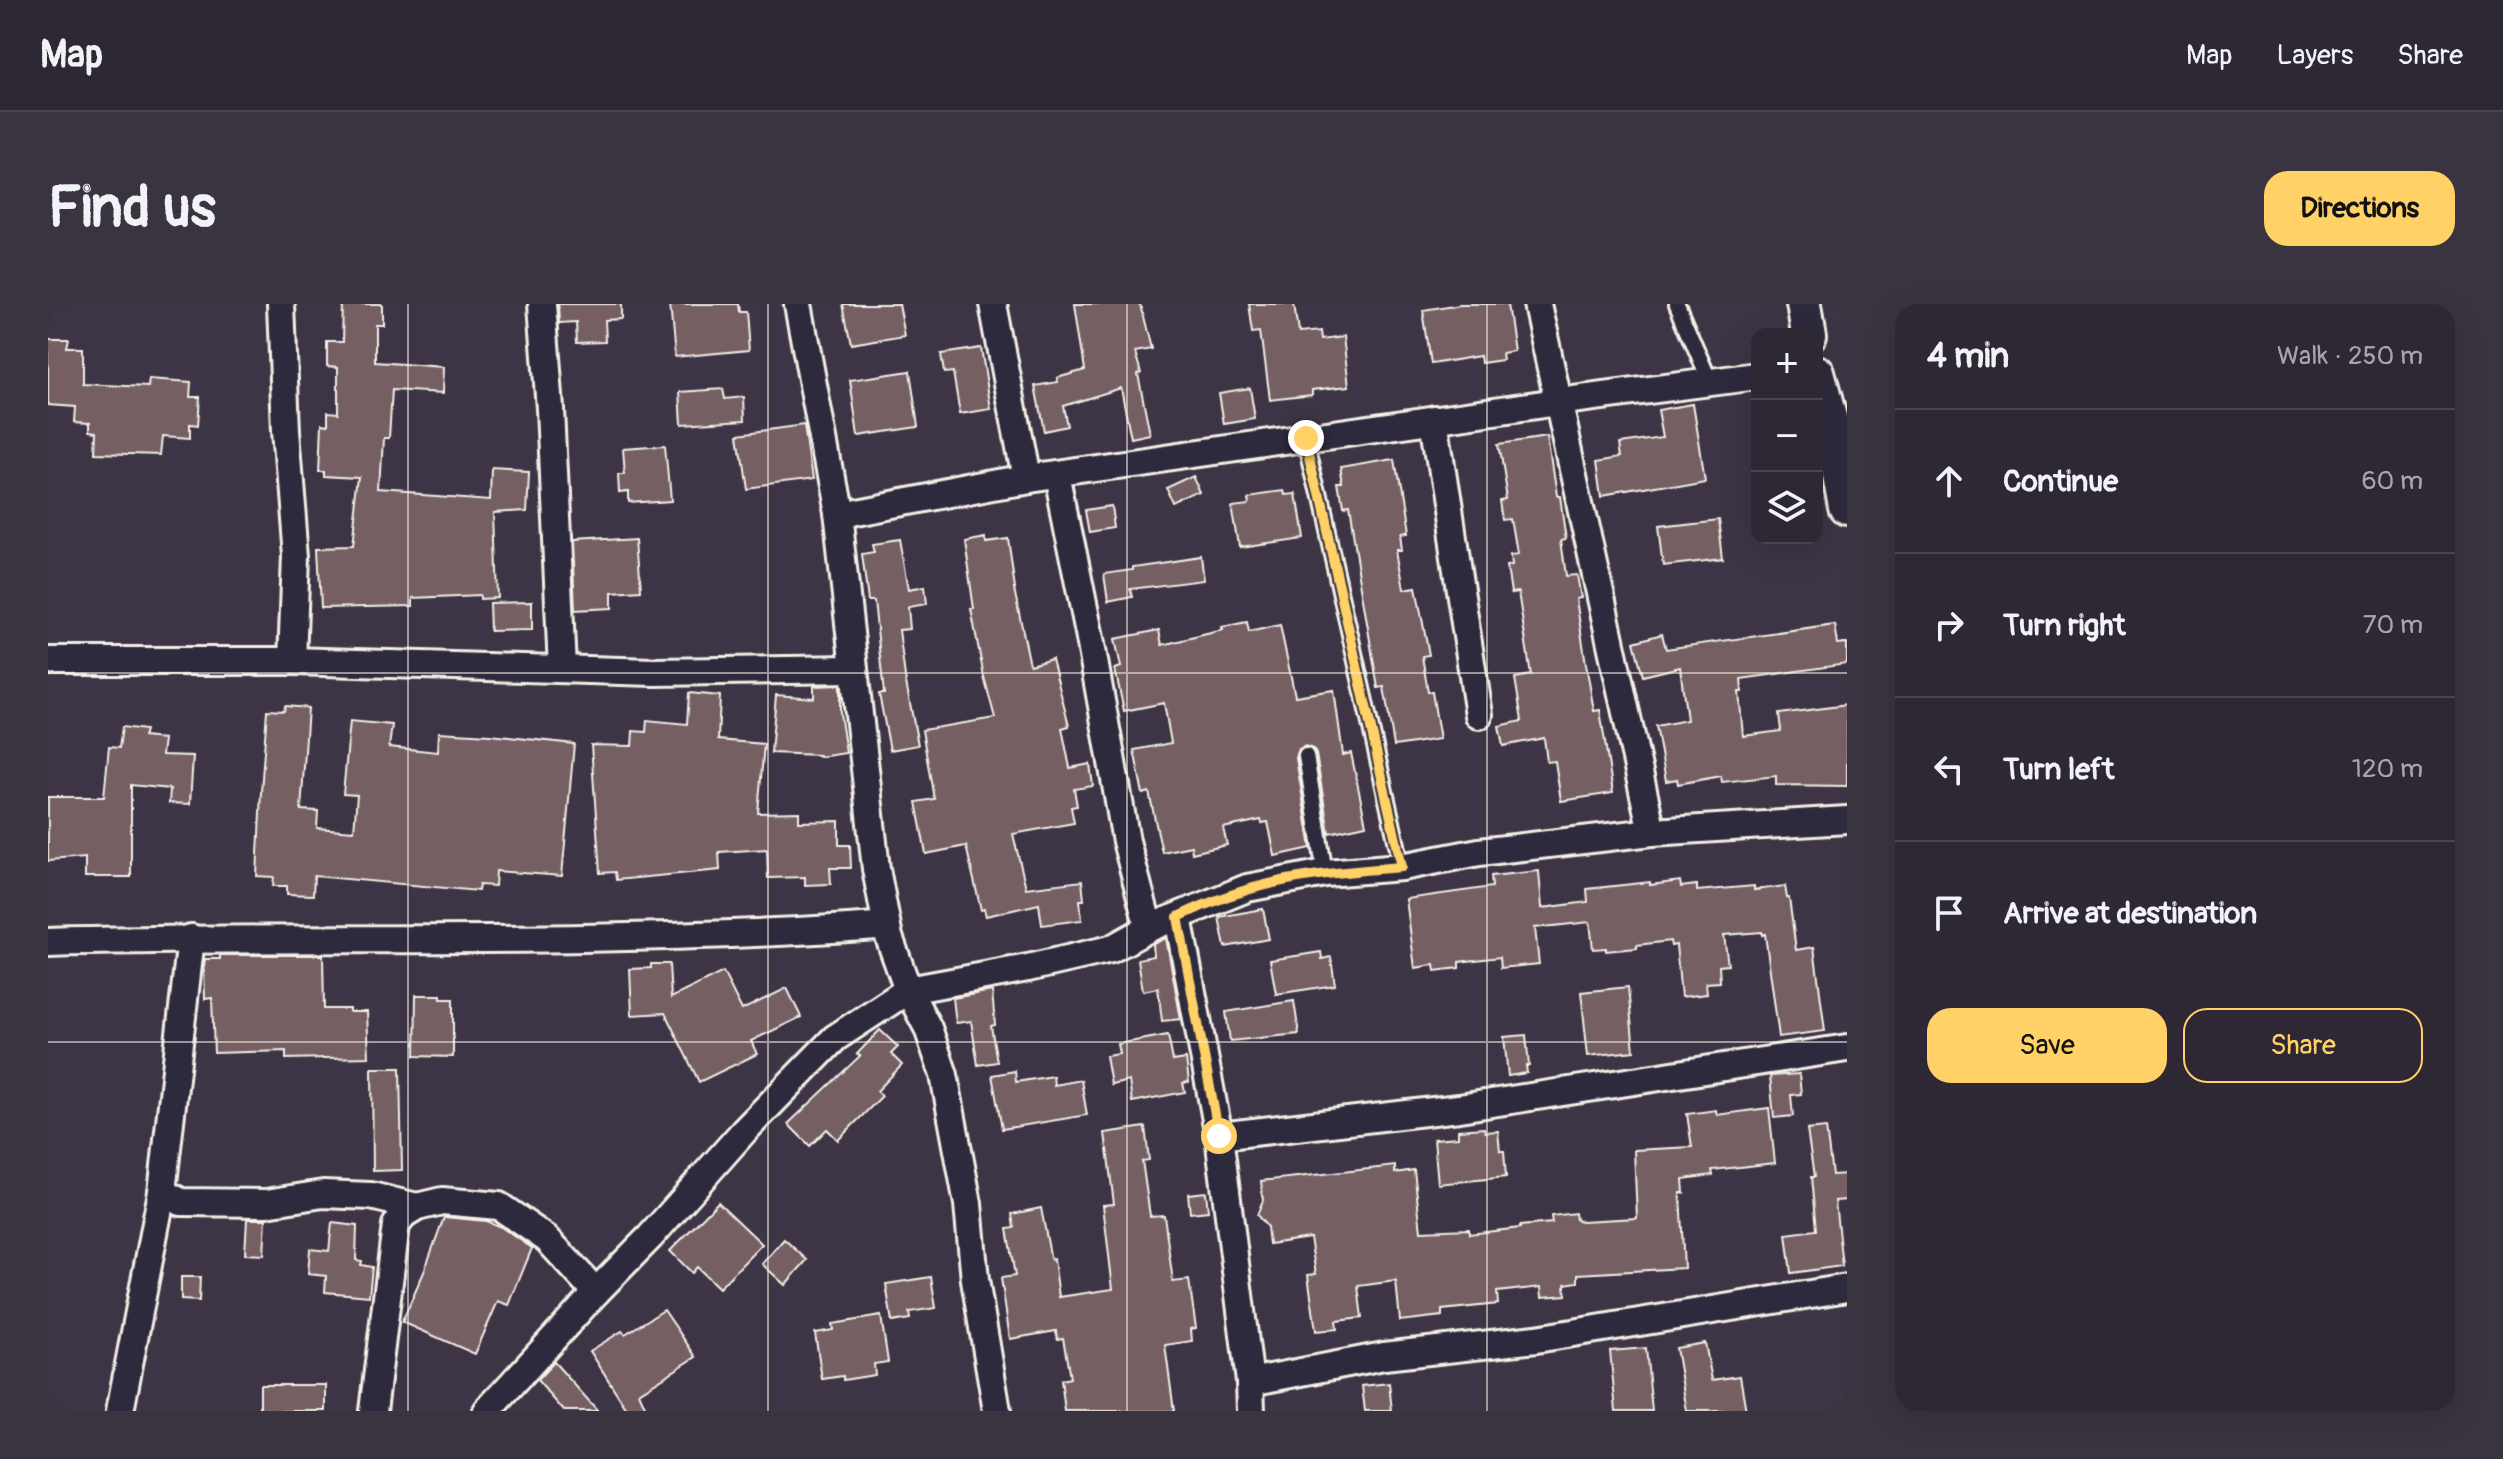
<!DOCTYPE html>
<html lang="en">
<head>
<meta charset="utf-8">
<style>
  body { margin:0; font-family:Pangolin,sans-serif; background:#3a3340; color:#f1f3f6 }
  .controls { position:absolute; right:24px; top:24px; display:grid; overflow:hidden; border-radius:16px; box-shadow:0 8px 32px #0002 }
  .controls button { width:72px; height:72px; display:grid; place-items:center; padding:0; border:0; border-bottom:2px solid #49444f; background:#2e2734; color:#f1f3f6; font:40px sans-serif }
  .stop { position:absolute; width:24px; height:24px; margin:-18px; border:6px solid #ffd166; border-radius:50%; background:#fff }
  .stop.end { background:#ffd166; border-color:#fff; box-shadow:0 2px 8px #0008 }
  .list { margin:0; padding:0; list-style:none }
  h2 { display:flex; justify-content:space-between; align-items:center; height:104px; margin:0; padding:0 32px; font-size:34px }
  h2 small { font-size:26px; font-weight:400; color:#a7a5ac }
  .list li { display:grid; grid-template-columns:52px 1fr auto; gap:24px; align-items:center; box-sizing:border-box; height:144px; padding:0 32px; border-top:2px solid #49444f }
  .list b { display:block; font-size:30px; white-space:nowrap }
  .list em { font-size:26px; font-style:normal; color:#a7a5ac }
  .actions { display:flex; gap:16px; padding:24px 32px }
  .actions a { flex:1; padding:18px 0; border:2px solid #ffd166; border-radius:24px; text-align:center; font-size:28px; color:#ffd166 }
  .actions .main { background:#ffd166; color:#111 }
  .icon { flex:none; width:44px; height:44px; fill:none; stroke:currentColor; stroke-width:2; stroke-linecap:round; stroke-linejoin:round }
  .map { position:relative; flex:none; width:1799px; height:1107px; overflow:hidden; border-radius:24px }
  header { display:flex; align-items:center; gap:48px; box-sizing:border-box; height:112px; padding:0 40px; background:#2e2734; border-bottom:2px solid #49444f }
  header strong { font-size:38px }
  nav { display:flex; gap:44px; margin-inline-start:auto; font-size:28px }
  .intro { display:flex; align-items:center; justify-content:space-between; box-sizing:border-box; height:192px; padding:0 48px }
  h1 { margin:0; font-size:56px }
  .button { padding:20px 36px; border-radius:24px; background:#ffd166; color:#111; font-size:28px; font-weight:700 }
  main { display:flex; gap:48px; padding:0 48px }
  aside { flex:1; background:#2e2734; border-radius:24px; box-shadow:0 8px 32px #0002 }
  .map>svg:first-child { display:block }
  .building { fill:#755e63; stroke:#f4f1e8; stroke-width:2 }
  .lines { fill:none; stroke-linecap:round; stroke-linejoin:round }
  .service-casing { stroke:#f4f1e8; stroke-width:20 }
  .minor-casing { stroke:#f4f1e8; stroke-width:32 }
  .tertiary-casing { stroke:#f4f1e8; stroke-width:40 }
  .service { stroke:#2f2a3d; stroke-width:14 }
  .minor { stroke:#2f2a3d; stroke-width:26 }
  .tertiary { stroke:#2f2a3d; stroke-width:34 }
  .route { stroke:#ffd166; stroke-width:10 }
  .grid { fill:none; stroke:#f4f1e8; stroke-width:2; stroke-opacity:0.55 }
</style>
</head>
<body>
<header>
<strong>Map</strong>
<nav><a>Map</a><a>Layers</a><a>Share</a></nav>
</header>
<div class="intro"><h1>Find us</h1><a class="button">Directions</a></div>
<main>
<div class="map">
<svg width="1799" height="1107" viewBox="0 0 1799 1107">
  <rect width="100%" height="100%" fill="#3d3445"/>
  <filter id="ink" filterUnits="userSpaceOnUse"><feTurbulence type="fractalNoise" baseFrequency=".0125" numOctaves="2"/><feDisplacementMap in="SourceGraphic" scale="16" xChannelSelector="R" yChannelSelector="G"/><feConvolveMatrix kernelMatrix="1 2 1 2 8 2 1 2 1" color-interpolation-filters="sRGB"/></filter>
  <g filter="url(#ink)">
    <g class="building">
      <path d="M295,0H334V20H327V58L396,63L395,89L344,86L341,134H336L333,188L443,196L444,166L481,168L479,206L447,208L450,294L432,295V291L365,294V302L273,304L270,243L306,242L314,173L278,171V166H272L274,120L280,121V108L290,109V63L279,62V38H294Z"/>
      <path d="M510,0H573V15L556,16L557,37L529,38L528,18L511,19Z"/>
      <path d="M622,0H690L691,8H698L701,46L627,53Z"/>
      <path d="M795,0H851L857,31L803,40Z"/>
      <path d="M1027,0H1092L1103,45L1087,48L1093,69L1090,70L1102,130L1083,134L1073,84L1015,102L1019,122L996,127L987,82L1010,78L1009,74L1037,66Z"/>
      <path d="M1201,0H1246L1250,30L1271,28L1272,36L1295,33L1301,82L1264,86V91L1222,96L1213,26L1205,27Z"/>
      <path d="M1412,0H1459L1466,47L1454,49L1455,56L1433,59L1432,52L1383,60L1375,6Z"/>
      <path d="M0,35H21L19,44H35V80L100,83L101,75L143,78L142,93H152L150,121L142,120V134L115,132L113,151L48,149L49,128L42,127V119L26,118L27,103L0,101Z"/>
      <path d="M933,44L943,105L912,110L905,68L896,69L893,50Z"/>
      <path d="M862,67L870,123L810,132L802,76Z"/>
      <path d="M1202,84L1207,115L1176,120L1171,89Z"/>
      <path d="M675,85L677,95L696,93L697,116L634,120L632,88Z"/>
      <path d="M1645,100L1657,174L1556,192L1551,156L1574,152L1572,139L1615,133L1610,106Z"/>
      <path d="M756,121L764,176L698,185L690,130Z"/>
      <path d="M1499,133L1508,193H1512L1518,234L1513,235L1518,272L1529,271L1533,294L1528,295L1538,360L1546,407L1552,406L1565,489L1513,497L1507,457L1499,458L1496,434L1455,442L1451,422L1474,417L1467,374L1483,371L1470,288L1463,289L1459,263L1464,262L1463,252L1471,251L1465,215L1457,216L1454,197L1460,196L1451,140Z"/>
      <path d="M617,141L622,196L580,199V188L572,189L571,169H577L575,144Z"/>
      <path d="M1346,156L1358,232L1352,233L1354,246H1349L1356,285L1368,283L1381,351L1374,352L1380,388H1384L1392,435L1346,442L1336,383L1330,384L1300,206L1295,207L1291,183H1296L1293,165Z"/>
      <path d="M1148,173L1156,191L1128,204L1120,186Z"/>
      <path d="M1237,186L1238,191L1247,190L1254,234L1192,243L1185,199L1202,197L1201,191Z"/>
      <path d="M1064,202L1067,224L1042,228L1038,206Z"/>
      <path d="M1670,215L1675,254L1615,261L1610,222Z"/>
      <path d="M938,231V237L960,234L967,285H966L982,361L1004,355L1021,422L1014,424L1022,464L1042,460L1045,482L1026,485L1029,502L1023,503L1026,519L965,530L978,584L1034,577L1036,596H1032L1034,616L994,621L991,600L938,612L936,605L933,606L918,542L878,550L868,498L886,495L874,426L947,414L936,373L923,305H926L916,235Z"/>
      <path d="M589,234L593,286L564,288V304L527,306L524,238Z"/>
      <path d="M852,236L861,285L877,282L879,300L860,303L862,325L851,326L857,373L870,441L842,446L831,390H836L826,297H820L814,250L826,248L824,240Z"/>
      <path d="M1153,253L1156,276L1082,285L1084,293L1060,298L1056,270L1084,266V263Z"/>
      <path d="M484,298V326L442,327L441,299Z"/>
      <path d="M1199,318L1201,328L1232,321L1247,392L1286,386L1295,451L1303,449L1318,521L1281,529L1268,450L1265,445L1257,442L1251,445L1248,454L1263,544L1227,552L1220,518L1214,519L1213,516L1175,524L1179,541L1144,549L1143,542L1114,548L1101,488L1095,490L1086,446L1123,439L1116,399L1076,407L1067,365L1073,363L1067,335L1111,326L1114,341L1175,326L1174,323Z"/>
      <path d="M1787,321L1790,340L1799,339V360L1693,375L1694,388H1691L1695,432L1733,427L1731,410L1799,401V482L1728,481V472L1674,478L1673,472L1630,480L1629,475L1618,477L1608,422L1639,416L1632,363L1595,372L1586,338L1614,330L1618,345Z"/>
      <path d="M792,381V409L798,449L771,453V451L723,449L728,391L766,394V382Z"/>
      <path d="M641,389L672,392L670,436L716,440L710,509L751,508V518L791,517V541H802L803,564H782L783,580L757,581V573L720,574L719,545L671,548L672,566L568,576L567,568L552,569L543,441L584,442L585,427L598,428L599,416L639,420Z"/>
      <path d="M237,402L260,404L253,506L270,507L269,524L306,527L309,491L295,490L302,417L344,421L341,443L390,448L391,428L442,431L526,440L514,572L448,567L447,582L431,581L430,587L266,572L265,591L239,590V582H225L226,573L209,572L213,488L219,406L236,407Z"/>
      <path d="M74,423L97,426L95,433L116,435L114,451L145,452L142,500L121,499L122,485L83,481V573H37V554L0,557V493H56L61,443L71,444Z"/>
      <path d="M1491,567L1494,604L1540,598L1539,585L1602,578V581L1632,577L1633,583L1649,581V587L1706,582V586L1737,582L1739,594H1741L1748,646L1766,643L1777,727L1731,733L1717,630L1714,631V628L1676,631L1680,661L1671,662L1672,678L1658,679L1659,690L1633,693L1628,641L1623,642L1622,637L1589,641V644L1558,647V644L1545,645L1542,618L1487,624L1491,660L1453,664L1452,653L1411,658V664L1387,667L1386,661L1367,664L1358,595L1444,583L1443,572Z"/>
      <path d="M1215,605L1221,635L1177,643L1171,613Z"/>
      <path d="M1118,634L1133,715L1114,717L1110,684L1095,687L1090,655L1106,652L1105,640Z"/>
      <path d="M1273,648L1274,655L1283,653L1287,681L1228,690L1222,656Z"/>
      <path d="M172,651H275L276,705H302V708H319L321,753L238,755V747L166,749L164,694L157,695L156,662L157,655H172Z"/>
      <path d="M603,660H621L623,694L675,668L694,706L739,684L753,713L703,737L709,750L651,778L617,709L584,711L582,665L603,664Z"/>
      <path d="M1580,683L1586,747L1540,752L1533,688Z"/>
      <path d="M944,687L947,721L943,722L949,758L930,761L923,717L908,719L905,694Z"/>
      <path d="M368,691H393V695H405V753L367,752Z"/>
      <path d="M1246,697L1251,730L1182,737L1178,708Z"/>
      <path d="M832,726L850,743L843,750L854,761L829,787L834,792L790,836L779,825L762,842L740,820L812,752L809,750Z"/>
      <path d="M1120,731L1125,757L1138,755L1141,778L1135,779L1137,788L1084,798L1081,777L1063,781L1058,752L1072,750L1070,740Z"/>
      <path d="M1478,731L1481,762H1478L1479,769L1460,772L1456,733Z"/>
      <path d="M324,764H352L354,866L325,867Z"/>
      <path d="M967,767L968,778L1005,772L1006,781L1033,776L1039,811L954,825L944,771Z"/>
      <path d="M1751,770L1753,790L1743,791L1745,812L1726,814L1722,772Z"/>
      <path d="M1721,804L1727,859L1664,866L1665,871L1635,875L1636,889H1632L1636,964L1530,970V978L1517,980L1518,991L1494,993L1493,983L1449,988L1450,1000L1394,1006V1012L1352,1017L1348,977L1310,982L1314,1014L1288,1017L1289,1025L1268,1027L1260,971L1268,970L1262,934L1221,940L1219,923L1209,911L1215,896L1213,877L1347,862V869L1366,866L1373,927L1421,925V930L1472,924V922L1504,919L1503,912L1527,909L1528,916L1534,917L1589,914L1586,846L1644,843L1639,810L1668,806L1669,811Z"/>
      <path d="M1097,823L1101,856L1094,857L1102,912L1116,911L1125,978L1141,976L1148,1024L1143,1025L1144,1037L1117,1041L1126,1107H1017L1013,1076L1022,1074L1015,1034L1009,1035L1008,1027L962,1035L953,974L967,972L959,925L966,924L964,910L993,904L1003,956L1006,955L1011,993L1065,985L1055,901L1066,900L1057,829Z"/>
      <path d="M1436,824L1437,828L1450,827L1452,847H1456L1458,873L1390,880L1386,835L1410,833V826Z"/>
      <path d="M1778,824L1784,871L1799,870V896L1787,897L1794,962L1743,969L1738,930L1768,926L1763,873H1766L1759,826Z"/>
      <path d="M1158,888L1160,907L1142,909L1140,890Z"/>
      <path d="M670,898L714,940L671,984L649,963L644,969L622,947Z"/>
      <path d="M396,913L438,917L453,923L484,944L461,1001L450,997L427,1050L354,1018L376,968Z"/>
      <path d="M199,915H218L216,951L197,950Z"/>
      <path d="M284,919L309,922L308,956L314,957L313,961L324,963L321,992L277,988L278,972L260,970L262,945L281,947Z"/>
      <path d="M736,935L759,956L737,981L714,960Z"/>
      <path d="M133,973H152L151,997L133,996Z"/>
      <path d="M883,973L888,1004L861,1008L862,1015L844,1018L838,980Z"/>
      <path d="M616,1006L648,1053L591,1089L599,1107H580L542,1047L574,1027L577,1030Z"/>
      <path d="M833,1012L840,1058L826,1060L827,1071L795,1076V1072L774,1075L767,1029L785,1026L784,1020Z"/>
      <path d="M1657,1039L1664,1076L1692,1072L1698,1107H1639L1628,1044Z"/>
      <path d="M1598,1044L1604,1107H1568L1562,1047Z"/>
      <path d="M506,1058L550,1107H516L489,1076Z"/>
      <path d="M1341,1079L1344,1107H1317L1314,1082Z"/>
      <rect x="212" y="1081" width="66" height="26"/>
    </g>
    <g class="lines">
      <g class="service-casing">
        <g id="service">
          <path d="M1629,0L1662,78"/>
          <path d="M1258,134L1354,563"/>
          <path d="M1258,452L1277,569"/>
        </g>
      </g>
      <g class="minor-casing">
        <g id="minor">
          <path d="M233,0L238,127L248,252L244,357"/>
          <path d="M494,0L502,105L514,365"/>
          <path d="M750,0L789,210L828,565L841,633L860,686L880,724L896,771L920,900L927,976L949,1107"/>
          <path d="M945,0L978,174"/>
          <path d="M1489,0L1604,528"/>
          <path d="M1386,115L1431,411"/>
          <path d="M1009,171L1041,329L1078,537L1101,624"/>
          <path d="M789,210L978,174L1509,98L1709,72"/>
          <path d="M0,357H244L606,368L805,365"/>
          <path d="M1130,613L1171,832L1202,1078L1203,1107"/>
          <path d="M0,638C217,632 433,639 650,631C713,629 775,627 838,621"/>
          <path d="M1171,832L1411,804L1799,744"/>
          <path d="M114,888L133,898L218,899L275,890L323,892L369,903"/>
          <path d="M1202,1078L1336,1052L1488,1035L1799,984"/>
          <path d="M72,1107L114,888L143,634"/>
          <path d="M325,1107L348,921L356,911L369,903L394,897L451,902L499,935L548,988"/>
          <path d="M439,1107L548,988L602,933L696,827L787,734L860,686L980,664L1063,645L1101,624L1199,584L1277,569L1354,563L1431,548L1604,528L1799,516"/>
        </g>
      </g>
      <g class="tertiary-casing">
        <g id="tertiary">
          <path d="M1756,0L1761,30"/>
          <path d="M1769,69L1785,128L1799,206"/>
        </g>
      </g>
      <use href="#service" class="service"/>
      <use href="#minor" class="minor"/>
      <use href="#tertiary" class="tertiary"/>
    </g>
  </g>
  <g class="lines" filter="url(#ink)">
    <path class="route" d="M1171,832L1130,613C1206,575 1271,569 1354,563L1258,134"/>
  </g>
  <path class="grid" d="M360,0V1107M720,0V1107M1079,0V1107M1439,0V1107M0,369H1799M0,738H1799"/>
</svg>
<div class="controls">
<button>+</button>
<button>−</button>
<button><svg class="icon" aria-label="layers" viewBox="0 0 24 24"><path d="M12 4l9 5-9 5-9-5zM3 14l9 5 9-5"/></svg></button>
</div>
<div class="stop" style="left:1171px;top:832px"></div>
<div class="stop end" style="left:1258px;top:134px"></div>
</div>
<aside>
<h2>4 min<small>Walk · 250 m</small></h2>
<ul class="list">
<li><svg class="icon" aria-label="ahead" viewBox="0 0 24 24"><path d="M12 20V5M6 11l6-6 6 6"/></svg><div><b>Continue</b></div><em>60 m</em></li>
<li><svg class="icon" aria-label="right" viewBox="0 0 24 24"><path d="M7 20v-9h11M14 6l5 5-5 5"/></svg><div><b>Turn right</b></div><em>70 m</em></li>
<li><svg class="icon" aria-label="left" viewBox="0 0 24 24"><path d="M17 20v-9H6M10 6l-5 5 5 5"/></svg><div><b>Turn left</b></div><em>120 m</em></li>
<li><svg class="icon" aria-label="arrive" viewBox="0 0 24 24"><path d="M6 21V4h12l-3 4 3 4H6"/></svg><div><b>Arrive at destination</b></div></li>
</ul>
<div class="actions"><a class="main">Save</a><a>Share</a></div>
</aside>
</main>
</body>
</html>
